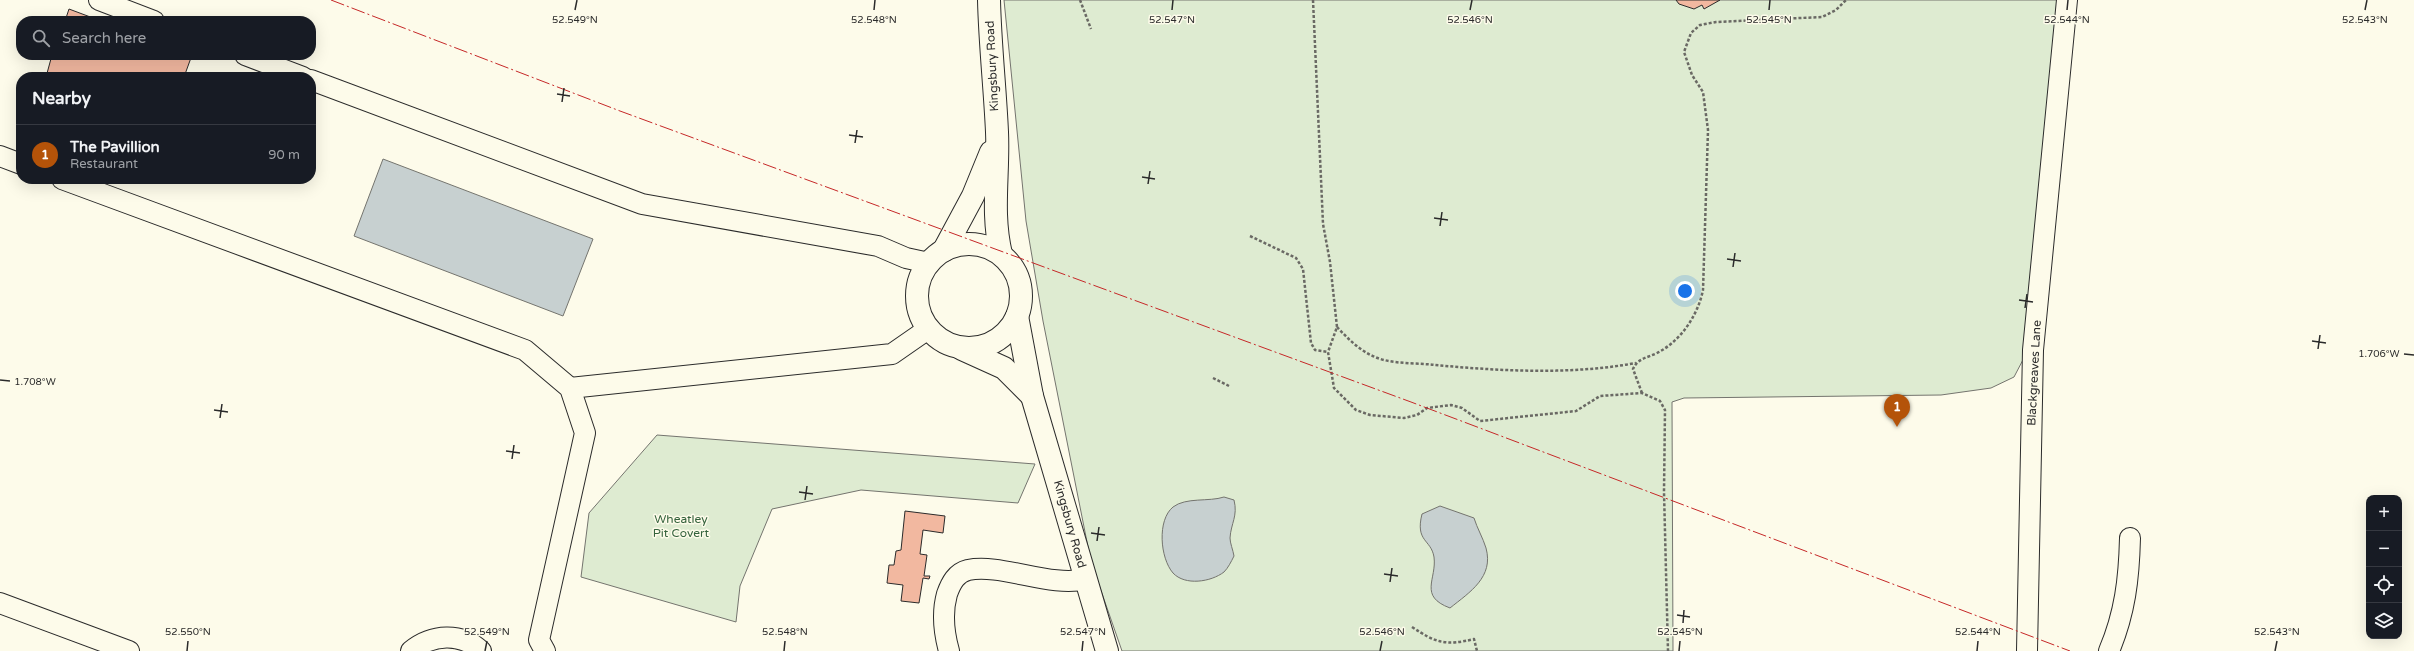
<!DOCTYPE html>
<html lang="en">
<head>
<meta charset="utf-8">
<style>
  body { margin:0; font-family:"Varela Round",sans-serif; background:#20242c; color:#f1f3f6 }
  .controls { position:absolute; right:12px; bottom:12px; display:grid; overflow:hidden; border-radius:8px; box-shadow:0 4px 16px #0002 }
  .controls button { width:36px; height:36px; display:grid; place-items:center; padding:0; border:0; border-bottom:1px solid #363941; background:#171b24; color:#f1f3f6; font:20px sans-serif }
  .you { position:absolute; left:1685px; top:291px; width:14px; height:14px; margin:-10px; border:3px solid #fff; border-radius:50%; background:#1a73e8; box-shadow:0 0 0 6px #1a73e833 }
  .badge { display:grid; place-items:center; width:26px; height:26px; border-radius:50%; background:#b45309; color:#fff; font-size:13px; font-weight:700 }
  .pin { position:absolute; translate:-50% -33px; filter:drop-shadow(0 1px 2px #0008) }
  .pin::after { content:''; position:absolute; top:21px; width:14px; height:12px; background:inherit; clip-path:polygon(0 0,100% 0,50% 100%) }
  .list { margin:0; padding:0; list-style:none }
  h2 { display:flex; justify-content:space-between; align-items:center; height:52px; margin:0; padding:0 16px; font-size:17px }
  h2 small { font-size:13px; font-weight:400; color:#9ea1a6 }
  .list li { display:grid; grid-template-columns:26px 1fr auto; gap:12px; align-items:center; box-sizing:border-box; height:60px; padding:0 16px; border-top:1px solid #363941 }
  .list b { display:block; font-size:15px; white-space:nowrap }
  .list p { margin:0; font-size:13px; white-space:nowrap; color:#9ea1a6 }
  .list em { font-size:13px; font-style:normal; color:#9ea1a6 }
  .icon { flex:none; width:22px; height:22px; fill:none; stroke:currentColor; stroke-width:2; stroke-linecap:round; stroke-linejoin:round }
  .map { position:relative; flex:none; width:2414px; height:651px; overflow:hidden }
  .search { position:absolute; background:#171b24; box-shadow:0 4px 16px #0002; left:16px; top:16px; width:300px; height:44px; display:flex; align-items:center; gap:10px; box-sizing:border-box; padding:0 14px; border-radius:16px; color:#9ea1a6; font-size:15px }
  .panel { position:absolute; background:#171b24; box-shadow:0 4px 16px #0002; left:16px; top:72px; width:300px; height:112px; border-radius:16px }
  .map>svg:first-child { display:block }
  .green { fill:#deebd1; stroke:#74746e }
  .water { fill:#c7d0d0; stroke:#74746e }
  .building { fill:#f2b8a0; stroke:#2b2b2b }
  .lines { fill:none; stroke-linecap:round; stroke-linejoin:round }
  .minor-casing { stroke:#2b2b2b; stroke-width:22 }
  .major-casing { stroke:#2b2b2b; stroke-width:24 }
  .path { stroke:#6a6964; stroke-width:2.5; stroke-dasharray:3 2; stroke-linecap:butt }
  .minor { stroke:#fdfbea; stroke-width:20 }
  .major { stroke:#fdfbea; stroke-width:22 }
  .power { stroke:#c62828; stroke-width:1; stroke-dasharray:14 3 2 3; stroke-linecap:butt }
  .ticks { fill:none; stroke:#2b2b2b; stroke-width:1.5 }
  .labels { text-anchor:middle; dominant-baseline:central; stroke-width:3; stroke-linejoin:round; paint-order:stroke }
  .street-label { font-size:12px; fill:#2b2b2b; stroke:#fdfbea }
  .park-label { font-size:12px; fill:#34623c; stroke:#fdfbea }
  .ticks-label { font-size:10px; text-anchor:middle; fill:#2b2b2b; stroke:#fdfbea; stroke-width:3; stroke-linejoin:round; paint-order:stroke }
</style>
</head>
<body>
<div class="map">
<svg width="2414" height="651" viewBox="0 0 2414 651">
  <rect width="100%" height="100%" fill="#fdfbea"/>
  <g class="green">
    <path d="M1004,0H2060L2026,354L2014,377L1991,388L1941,395L1684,398L1672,402L1673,651H1122L1091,562L1043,321L1026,221Z"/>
    <path d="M657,435L1035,464L1018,503L861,490L772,509L740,586L736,622L581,577L589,513Z"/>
  </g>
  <g class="water">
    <path d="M383,159L593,239L563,316L354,236Z"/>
    <path d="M1224,497L1234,500C1238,516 1231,523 1230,538C1230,543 1233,550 1234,556C1231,562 1228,568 1224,572C1211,582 1185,586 1173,573C1160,558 1157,520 1173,507C1186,497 1209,502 1224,497Z"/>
    <path d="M1440,506L1474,518C1477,528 1483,538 1486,548C1494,577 1470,592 1450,608C1418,596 1437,579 1434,557C1431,539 1415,542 1422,514Z"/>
  </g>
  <g class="building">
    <path d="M1676,0H1720L1704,9L1702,5L1694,9L1679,4Z"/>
    <path d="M69,9L101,21H65Z"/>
    <path d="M52,55H192L184,77H46Z"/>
    <path d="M905,511L945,516L943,533L923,530L920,554L927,555L924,576H930L929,579L923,578L919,603L901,601L903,585L887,583L889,565H894L896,551L901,550Z"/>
  </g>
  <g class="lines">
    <g class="minor-casing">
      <g id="minor">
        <path d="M99,0L154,21"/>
        <path d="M245,55L303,77"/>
        <path d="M311,80L642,204L878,246L906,258L929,263"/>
        <path d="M0,156L21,164"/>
        <path d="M62,179L525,350L570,388L585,433L539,640L545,651"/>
        <path d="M570,388L892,354L928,329"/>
        <path d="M0,603L129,651"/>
        <path d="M411,651C432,634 461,632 481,651"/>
        <path d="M949,651C944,633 942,612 947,594C951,583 956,573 968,570C1001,563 1051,588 1086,579"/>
        <path d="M2027,651L2033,350L2067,0"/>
        <path d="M2109,651C2125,613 2129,579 2130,538"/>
      </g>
    </g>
    <g class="major-casing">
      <g id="major">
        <path d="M989,0C990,44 995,88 997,132C999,173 991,213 1001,254"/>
        <circle cx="969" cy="296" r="52"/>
        <path d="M944,250L973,196L991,152"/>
        <path d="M1017,316L1032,396L1107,651"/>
        <path d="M962,349L1004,368L1032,396"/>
      </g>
    </g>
    <g class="path">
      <path d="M1080,0L1091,29"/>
      <path d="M1313,0L1323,224L1330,262L1337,327L1328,352L1334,388L1356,410L1370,415L1404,418L1417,415L1427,408L1451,405L1462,408L1480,421L1576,411L1600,396L1642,393L1660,401L1665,410L1664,492L1668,651"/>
      <path d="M1250,236L1296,258L1303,269L1311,343L1315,350L1328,352"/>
      <path d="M1337,327C1350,341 1364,355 1384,360C1400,364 1419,363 1435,365C1501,371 1570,375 1636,363"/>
      <path d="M1213,378L1229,386"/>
      <path d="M1642,393L1633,369C1638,358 1647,358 1657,353C1681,341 1698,315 1703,290L1708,130L1703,92L1692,75L1684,52L1691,33L1700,25L1716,22L1822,17L1836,10L1846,0"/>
      <path d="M1412,627C1436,643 1446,646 1474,639L1477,651"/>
    </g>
    <use href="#minor" class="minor"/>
    <use href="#major" class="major"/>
    <path class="power" d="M331,0L620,111L1411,402L2070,651"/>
  </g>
  <path class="ticks" d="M575,10L577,0M874,10L875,0M1172,10L1173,0M1470,10L1472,0M1769,10L1770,0M2067,10L2068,0M2365,10L2367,0M557,94L570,96M562,102L564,88M849,135L863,137M855,143L857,130M1142,177L1155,179M1148,184L1150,171M1434,218L1448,220M1440,226L1442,212M1727,259L1741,261M1733,267L1735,253M2019,300L2033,302M2025,308L2027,294M2312,341L2326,343M2318,349L2320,335M2404,354L2414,355M0,380L10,381M214,410L228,412M220,418L222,404M506,451L520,453M512,459L514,445M799,492L813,494M805,500L807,486M1091,533L1105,535M1097,541L1099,527M1384,574L1398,576M1390,582L1392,568M1677,615L1690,617M1683,623L1684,610M187,651L188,641M485,651L487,641M784,651L785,641M1082,651L1083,641M1380,651L1382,641M1679,651L1680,641M1977,651L1978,641M2275,651L2277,641"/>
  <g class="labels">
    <g class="street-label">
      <text transform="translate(992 66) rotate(-93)">Kingsbury Road</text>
      <text transform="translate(2034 373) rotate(-87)">Blackgreaves Lane</text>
      <text transform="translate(1070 524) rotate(74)">Kingsbury Road</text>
    </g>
    <g class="park-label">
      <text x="681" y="519">Wheatley<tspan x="681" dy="14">Pit Covert</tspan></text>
    </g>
  </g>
  <g class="ticks-label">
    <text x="575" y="23">52.549°N</text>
    <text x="874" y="23">52.548°N</text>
    <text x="1172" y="23">52.547°N</text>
    <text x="1470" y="23">52.546°N</text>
    <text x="1769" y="23">52.545°N</text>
    <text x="2067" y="23">52.544°N</text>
    <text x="2365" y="23">52.543°N</text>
    <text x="2379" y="357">1.706°W</text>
    <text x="35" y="385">1.708°W</text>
    <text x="188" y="635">52.550°N</text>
    <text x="487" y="635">52.549°N</text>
    <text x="785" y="635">52.548°N</text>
    <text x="1083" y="635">52.547°N</text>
    <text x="1382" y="635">52.546°N</text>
    <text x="1680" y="635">52.545°N</text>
    <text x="1978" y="635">52.544°N</text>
    <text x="2277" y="635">52.543°N</text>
  </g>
</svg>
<div class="controls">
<button>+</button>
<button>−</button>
<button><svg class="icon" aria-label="locate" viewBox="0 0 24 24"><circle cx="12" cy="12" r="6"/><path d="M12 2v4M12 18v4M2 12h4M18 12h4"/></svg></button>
<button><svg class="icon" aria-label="layers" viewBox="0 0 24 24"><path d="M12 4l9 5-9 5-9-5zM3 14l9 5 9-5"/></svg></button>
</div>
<div class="you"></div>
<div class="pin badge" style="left:1897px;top:427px">1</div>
<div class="search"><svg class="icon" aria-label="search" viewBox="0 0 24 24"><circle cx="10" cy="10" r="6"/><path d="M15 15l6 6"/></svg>Search here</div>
<section class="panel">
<h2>Nearby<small></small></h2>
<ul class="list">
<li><span class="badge">1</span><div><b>The Pavillion</b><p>Restaurant</p></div><em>90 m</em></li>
</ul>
</section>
</div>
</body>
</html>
